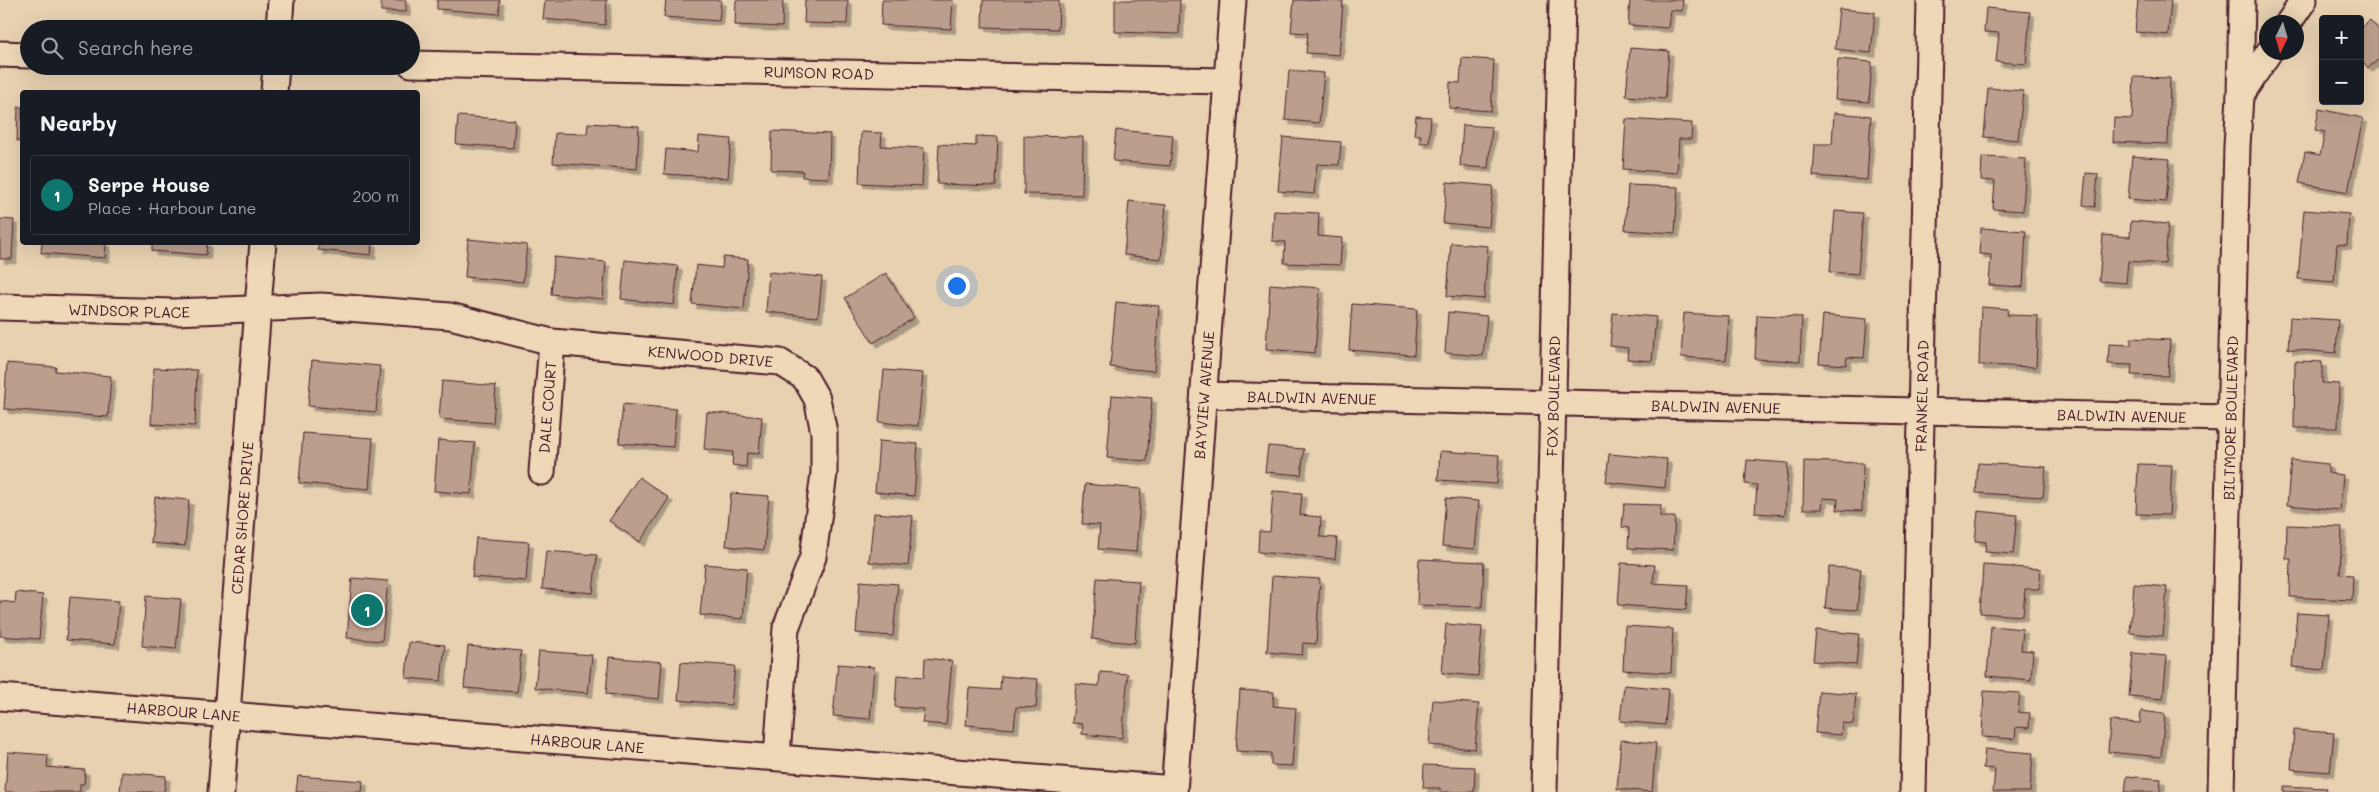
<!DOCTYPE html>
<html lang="en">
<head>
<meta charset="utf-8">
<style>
  body { margin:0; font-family:Mali,sans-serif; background:#20242c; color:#f1f3f6 }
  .controls { position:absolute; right:15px; top:15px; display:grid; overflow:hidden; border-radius:5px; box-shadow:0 5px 20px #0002 }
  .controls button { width:45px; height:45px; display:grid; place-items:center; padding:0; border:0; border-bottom:1px solid #363941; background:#171b24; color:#f1f3f6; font:25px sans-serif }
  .compass { position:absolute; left:2259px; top:15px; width:45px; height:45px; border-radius:50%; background:#171b24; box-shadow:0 5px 20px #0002; rotate:185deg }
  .you { position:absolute; left:956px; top:285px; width:18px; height:18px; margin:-12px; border:4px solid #fff; border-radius:50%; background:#1a73e8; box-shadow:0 0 0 8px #1a73e833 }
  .badge { display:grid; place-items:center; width:32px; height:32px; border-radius:50%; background:#0f766e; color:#fff; font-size:16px; font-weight:700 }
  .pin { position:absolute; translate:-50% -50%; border:2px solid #fff; box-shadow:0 1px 5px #0006 }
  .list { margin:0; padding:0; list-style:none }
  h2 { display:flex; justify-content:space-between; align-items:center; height:65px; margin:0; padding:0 20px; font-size:21px }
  h2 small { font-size:16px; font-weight:400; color:#9ea1a6 }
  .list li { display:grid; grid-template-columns:32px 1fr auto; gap:15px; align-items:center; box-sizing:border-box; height:80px; margin:0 10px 10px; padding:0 10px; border:1px solid #363941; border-radius:5px }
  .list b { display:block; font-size:19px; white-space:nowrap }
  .list p { margin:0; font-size:16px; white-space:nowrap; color:#9ea1a6 }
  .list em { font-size:16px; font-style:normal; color:#9ea1a6 }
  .icon { flex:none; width:28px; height:28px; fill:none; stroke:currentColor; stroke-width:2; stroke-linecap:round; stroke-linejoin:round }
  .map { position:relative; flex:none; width:2379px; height:792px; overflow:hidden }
  .search { position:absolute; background:#171b24; box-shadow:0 5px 20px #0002; left:20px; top:20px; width:400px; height:55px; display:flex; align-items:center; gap:12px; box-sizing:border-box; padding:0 18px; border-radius:28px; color:#9ea1a6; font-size:19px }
  .panel { position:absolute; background:#171b24; box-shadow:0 5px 20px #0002; left:20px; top:90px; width:400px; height:155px; border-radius:5px }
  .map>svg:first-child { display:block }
  .building { fill:#bb9f8c; stroke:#4a1f2b; filter:url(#shadow) }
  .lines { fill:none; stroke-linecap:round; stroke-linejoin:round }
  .street-casing { stroke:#4a1f2b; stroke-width:29 }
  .street { stroke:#eed8b7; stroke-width:25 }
  .labels { text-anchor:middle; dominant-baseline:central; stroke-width:4; stroke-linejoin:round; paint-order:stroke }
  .street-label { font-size:15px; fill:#4a1f2b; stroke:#eed8b7 }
</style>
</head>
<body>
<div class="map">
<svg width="2379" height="792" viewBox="0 0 2379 792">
  <defs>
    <filter id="shadow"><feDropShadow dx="4.5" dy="4.5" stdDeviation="0" flood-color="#0004"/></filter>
  </defs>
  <rect width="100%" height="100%" fill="#e7d1b1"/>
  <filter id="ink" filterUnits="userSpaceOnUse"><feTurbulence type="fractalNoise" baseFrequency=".02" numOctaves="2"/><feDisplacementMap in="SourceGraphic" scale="10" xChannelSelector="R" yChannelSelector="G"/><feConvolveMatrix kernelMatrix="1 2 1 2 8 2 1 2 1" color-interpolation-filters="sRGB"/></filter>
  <g filter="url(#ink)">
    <g class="building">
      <path d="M381,0H406V12L381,11Z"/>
      <path d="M437,0H500L499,14L437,9Z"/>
      <path d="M545,0H607L605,25L543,19Z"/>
      <path d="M666,0H721L719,21L664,17Z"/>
      <path d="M736,0H783L782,27L735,25Z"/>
      <path d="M805,0H848L847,24L804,23Z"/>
      <path d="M882,0H953L951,29L881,25Z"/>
      <path d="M983,0H1059L1058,29L982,27Z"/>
      <path d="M1115,0H1180L1179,34L1115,32Z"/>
      <path d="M1294,0L1343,1L1339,55L1306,53L1308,33L1291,32Z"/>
      <path d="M1630,0H1683L1682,11L1670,10L1668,28L1628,25Z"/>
      <path d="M2138,0H2171L2168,35L2135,32Z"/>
      <path d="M1986,8L2030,12L2026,64L1996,62L1999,33L1984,32Z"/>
      <path d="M1839,9L1875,12L1871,53L1835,49Z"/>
      <path d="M2370,20L2379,30V59L2368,68L2360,58V28Z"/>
      <path d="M1630,48L1669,51L1665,99L1626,96Z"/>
      <path d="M1462,58L1494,60L1491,111L1449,108L1450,82L1460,83Z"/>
      <path d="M1838,59L1872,62L1869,102L1835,99Z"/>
      <path d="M1289,70L1324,73L1319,123L1285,120Z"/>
      <path d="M2134,77L2170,78L2168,144L2113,142L2114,118L2132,119Z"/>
      <path d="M1988,88L2023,91L2018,140L1984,137Z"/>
      <path d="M18,107H22V141H17Z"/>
      <path d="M2319,109L2363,118L2348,192L2299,183L2305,152L2320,155L2325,132L2315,130Z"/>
      <path d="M1834,113L1871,116L1867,180L1813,176L1815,144H1832Z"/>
      <path d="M458,116L515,120L513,148L456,144Z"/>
      <path d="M1416,116L1431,117L1429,143H1420L1421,135H1414Z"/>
      <path d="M1626,119L1692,123L1691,139H1679L1677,173L1623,169Z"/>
      <path d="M588,123L639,126L637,169L553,163L555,133L587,134Z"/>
      <path d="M1463,125L1492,127L1488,168L1460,166Z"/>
      <path d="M1116,130L1173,135L1170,166L1113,161Z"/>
      <path d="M772,131L830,134L829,178L802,177L803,171L771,170Z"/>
      <path d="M861,132L882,133L881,146L924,148L922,186L859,183Z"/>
      <path d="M699,136L731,139L728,178L664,174L666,149L698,152Z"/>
      <path d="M976,136L998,137L996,186L937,184L939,144L976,146Z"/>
      <path d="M1024,136L1083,137L1082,195L1024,194Z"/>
      <path d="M1283,137L1341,142L1339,165L1317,164L1314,194L1278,191Z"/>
      <path d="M2132,156L2170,159L2166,202L2128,199Z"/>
      <path d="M1982,157L2026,159L2023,211L1993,209L1995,181L1981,180Z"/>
      <path d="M2086,173L2098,174L2095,207L2083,205Z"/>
      <path d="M1447,182L1493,186L1489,227L1443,223Z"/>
      <path d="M1628,185L1678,187L1675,233L1625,230Z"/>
      <path d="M1129,201L1166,205L1161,259L1124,255Z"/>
      <path d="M2304,210L2349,214L2347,245L2337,244L2334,282L2298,279Z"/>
      <path d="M1274,211L1319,213L1318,236L1342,238L1340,265L1284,263L1285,242L1272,241Z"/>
      <path d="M1835,211L1863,213L1858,274L1830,272Z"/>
      <path d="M0,219L14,220L12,259H0Z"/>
      <path d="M2131,221L2168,224L2165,264L2128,261L2126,283L2099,281L2103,235L2130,237Z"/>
      <path d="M1981,228L2026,231L2023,287L1989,285L1991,255L1979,254Z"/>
      <path d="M468,239L527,245L523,282L465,277Z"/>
      <path d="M42,242H106L105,258L41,253Z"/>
      <path d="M152,242H207L206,255L152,251Z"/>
      <path d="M319,242H372L371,255L318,250Z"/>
      <path d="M1451,243L1488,246L1484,299L1447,296Z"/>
      <path d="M554,257L606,262L603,299L551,294Z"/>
      <path d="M723,257L748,259L744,309L692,304L696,265L722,268Z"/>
      <path d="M625,260L678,266L674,305L621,299Z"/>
      <path d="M769,272L822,277L818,317L766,312Z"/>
      <path d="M886,273L914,318L873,343L845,298Z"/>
      <path d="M1270,284L1320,288L1315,353L1266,349Z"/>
      <path d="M1116,302L1159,306L1154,371L1110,367Z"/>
      <path d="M1352,304L1417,309L1414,355L1349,350Z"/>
      <path d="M1981,307L2008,309L2007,315L2038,316L2036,367L1979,365Z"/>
      <path d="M1448,312L1487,316L1483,356L1445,353Z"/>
      <path d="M1613,313L1656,317L1652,361L1627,359L1628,348L1610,346Z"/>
      <path d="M1684,313L1729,316L1726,360L1681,357Z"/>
      <path d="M1757,315L1802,317L1800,361L1755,359Z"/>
      <path d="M1823,315L1867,319L1864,358L1847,357L1846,365L1819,363Z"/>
      <path d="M2290,317L2338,320L2336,353L2288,349Z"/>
      <path d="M2131,338L2170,340L2168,376L2131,375L2132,365L2108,364L2109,344L2131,345Z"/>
      <path d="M312,360L380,366L376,412L308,406Z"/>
      <path d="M2295,361L2322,362V383L2339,384L2338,428H2294Z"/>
      <path d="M7,363L56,367L55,371L111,376L108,417L4,409Z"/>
      <path d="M154,368L197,370L195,426L151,424Z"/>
      <path d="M884,370L923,373L918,426L879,422Z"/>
      <path d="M442,381L496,386L493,423L439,419Z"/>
      <path d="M1112,395L1152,398L1147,461L1107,458Z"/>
      <path d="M623,404L676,409L673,447L619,443Z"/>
      <path d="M707,412L762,417L759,454L747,453L746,467L732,465L733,452L704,449Z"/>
      <path d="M303,433L373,438L369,489L299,483Z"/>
      <path d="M438,440L475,443L471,494L434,491Z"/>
      <path d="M879,441L918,444L914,496L875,492Z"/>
      <path d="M1268,446L1304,449L1301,475L1265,472Z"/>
      <path d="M1440,451L1499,455L1497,484L1438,480Z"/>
      <path d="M1609,454L1667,459L1665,488L1606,482Z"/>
      <path d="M1747,460L1788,463L1785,515L1755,513L1757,485L1745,484Z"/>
      <path d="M2291,460L2328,464V473L2343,475L2340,510L2287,505Z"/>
      <path d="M1804,461L1863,463L1862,511L1837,510L1838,499L1823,498L1822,509H1803Z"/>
      <path d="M1978,463L2046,467L2043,497L1976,493Z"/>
      <path d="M2138,464L2172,465L2169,515L2136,514Z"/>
      <path d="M639,477L669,498L640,542L609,521Z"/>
      <path d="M1085,484L1141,489L1136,552L1098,549L1100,525L1082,524Z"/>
      <path d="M1273,491L1302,493L1300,515L1321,517L1320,537L1337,538L1335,559L1258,552L1259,531L1270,532Z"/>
      <path d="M731,493L769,496L764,550L726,546Z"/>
      <path d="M155,497L189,500L185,546L151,543Z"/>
      <path d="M1446,498L1479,501L1475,549L1442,546Z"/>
      <path d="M1624,504L1661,505L1660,517H1675L1673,550L1628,548L1629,528L1622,527Z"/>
      <path d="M1978,511L2017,515L2013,554L1985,552L1986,542L1975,541Z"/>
      <path d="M874,513L913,516L908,566L869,562Z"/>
      <path d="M2287,525L2342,527L2340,574L2353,575L2352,600L2290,597L2291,559H2286Z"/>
      <path d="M476,538L529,542L526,581L472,577Z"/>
      <path d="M546,551L597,555L593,593L542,589Z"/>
      <path d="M1419,559L1484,562L1482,607L1417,605Z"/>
      <path d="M1621,563L1655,565L1653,583L1688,585L1686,610L1618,605Z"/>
      <path d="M705,564L747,568L743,619L700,615Z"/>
      <path d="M1983,565L2041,569L2039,589H2025L2023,616L1980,613Z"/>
      <path d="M1829,567L1861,569L1857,610L1825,608Z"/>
      <path d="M1272,576L1320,579L1316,644L1303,643L1302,655L1267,652Z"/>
      <path d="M352,578L388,581L382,641L347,638Z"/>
      <path d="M1097,578L1139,581L1135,643L1092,639Z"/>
      <path d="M860,581L898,584L893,636L856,633Z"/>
      <path d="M2134,584L2167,587L2163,636L2130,633Z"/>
      <path d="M16,592L43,595L39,639L0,636V601L15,603Z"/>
      <path d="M146,596L181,599L176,649L142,646Z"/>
      <path d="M70,597L119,601L115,644L66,640Z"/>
      <path d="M2297,613L2329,615L2324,670L2292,667Z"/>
      <path d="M1446,624L1482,627L1478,676L1442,673Z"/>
      <path d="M1625,626L1673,629L1671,673L1623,670Z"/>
      <path d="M1991,626L2023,629L2021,650L2033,651L2031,680L1987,676Z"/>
      <path d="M1816,630L1859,634L1856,665L1813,661Z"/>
      <path d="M409,642L445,645L441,681L406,678Z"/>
      <path d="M468,646L521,651L517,692L464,688Z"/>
      <path d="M539,651L592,655L588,693L535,688Z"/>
      <path d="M2133,653L2167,656L2163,699L2129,696Z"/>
      <path d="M609,657L662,662L659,699L606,694Z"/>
      <path d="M925,658L952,661L946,725L922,723L924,709L895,707L897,675L924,677Z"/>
      <path d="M681,662L735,666L731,705L678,700Z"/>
      <path d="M838,664L874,667L870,719L833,716Z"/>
      <path d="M1100,672L1128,674L1122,738L1082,734L1083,724L1072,723L1076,684L1099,686Z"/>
      <path d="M1001,676L1038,679L1036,708L1016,707L1014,729L966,725L969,688L1000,690Z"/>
      <path d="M1624,685L1668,689L1665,725L1620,721Z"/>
      <path d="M1240,690L1274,692L1273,706L1296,708L1292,766L1271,765V753L1236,751Z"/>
      <path d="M1819,691L1856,694L1853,724L1842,723L1841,735L1815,733Z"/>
      <path d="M1984,691L2020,693L2018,712L2030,713L2029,728L2016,727L2015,739L1982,737Z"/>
      <path d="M1433,700L1479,704L1475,749L1429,745Z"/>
      <path d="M2141,711L2165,714L2161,757L2108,752L2110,721L2140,723Z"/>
      <path d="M2294,730L2334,733L2330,772L2291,769Z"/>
      <path d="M1621,740L1656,743L1652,792L1617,789Z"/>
      <path d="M1985,749L2033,753L2030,792H1993L1995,769L1983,768Z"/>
      <path d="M8,752L48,755L47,767L85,770L84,784H80V792H5Z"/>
      <path d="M1424,765L1475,767L1474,792H1440V788H1423Z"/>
      <path d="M122,772L166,776L164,792H120Z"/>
      <path d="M298,776L363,781L362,792H296Z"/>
      <path d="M2127,776L2161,779L2160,792H2125Z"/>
      <path d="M2284,786L2327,788L2326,792H2284Z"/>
    </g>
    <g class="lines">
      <g class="street-casing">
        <g id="street">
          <path d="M2289,22L2304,0"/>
          <path d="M279,29L281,0"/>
          <path d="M0,54L29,55"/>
          <path id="s1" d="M411,64L1226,81"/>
          <path d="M274,92L276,66"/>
          <path d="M2240,96L2242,0"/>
          <path id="s2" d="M0,307L174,312L321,306L450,316L552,342L780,362L805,378L817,399L824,432V473L813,557L786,628L777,757"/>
          <path id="s3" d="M1204,395L2229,418"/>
          <path id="s4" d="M542,472L552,342"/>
          <path id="s5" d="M0,697L1174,789"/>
          <path id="s6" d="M221,792L263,242"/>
          <path id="s7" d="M1174,792L1233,0"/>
          <path id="s8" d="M1544,792L1562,0"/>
          <path id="s9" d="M1913,792L1930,0"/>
          <path id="s10" d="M2221,792L2237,146L2240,96L2269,52"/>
        </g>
      </g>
      <use href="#street" class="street"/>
    </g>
  </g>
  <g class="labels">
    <g class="street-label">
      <text stroke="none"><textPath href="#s1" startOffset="408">RUMSON ROAD</textPath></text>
      <text stroke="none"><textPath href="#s2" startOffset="129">WINDSOR PLACE</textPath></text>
      <text stroke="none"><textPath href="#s2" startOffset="715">KENWOOD DRIVE</textPath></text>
      <text stroke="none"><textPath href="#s7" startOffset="398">BAYVIEW AVENUE</textPath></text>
      <text stroke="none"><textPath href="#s8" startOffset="396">FOX BOULEVARD</textPath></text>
      <text stroke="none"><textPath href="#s9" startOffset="396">FRANKEL ROAD</textPath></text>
      <text stroke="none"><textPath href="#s3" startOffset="108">BALDWIN AVENUE</textPath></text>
      <text stroke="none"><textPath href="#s4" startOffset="65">DALE COURT</textPath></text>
      <text stroke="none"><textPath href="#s3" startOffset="512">BALDWIN AVENUE</textPath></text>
      <text stroke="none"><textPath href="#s3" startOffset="918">BALDWIN AVENUE</textPath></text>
      <text stroke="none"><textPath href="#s10" startOffset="374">BILTMORE BOULEVARD</textPath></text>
      <text stroke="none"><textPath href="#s6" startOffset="275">CEDAR SHORE DRIVE</textPath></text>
      <text stroke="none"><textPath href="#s5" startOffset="184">HARBOUR LANE</textPath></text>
      <text stroke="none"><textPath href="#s5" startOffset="589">HARBOUR LANE</textPath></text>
    </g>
  </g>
</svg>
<div class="controls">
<button>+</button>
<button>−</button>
</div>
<svg class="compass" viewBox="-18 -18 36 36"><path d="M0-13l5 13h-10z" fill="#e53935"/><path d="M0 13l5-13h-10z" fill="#9ea1a6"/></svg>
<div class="you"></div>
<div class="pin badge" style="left:367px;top:610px">1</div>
<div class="search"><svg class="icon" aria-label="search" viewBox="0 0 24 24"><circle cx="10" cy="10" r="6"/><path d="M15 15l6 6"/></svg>Search here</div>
<section class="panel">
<h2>Nearby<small></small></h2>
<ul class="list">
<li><span class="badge">1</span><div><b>Serpe House</b><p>Place · Harbour Lane</p></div><em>200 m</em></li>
</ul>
</section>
</div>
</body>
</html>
